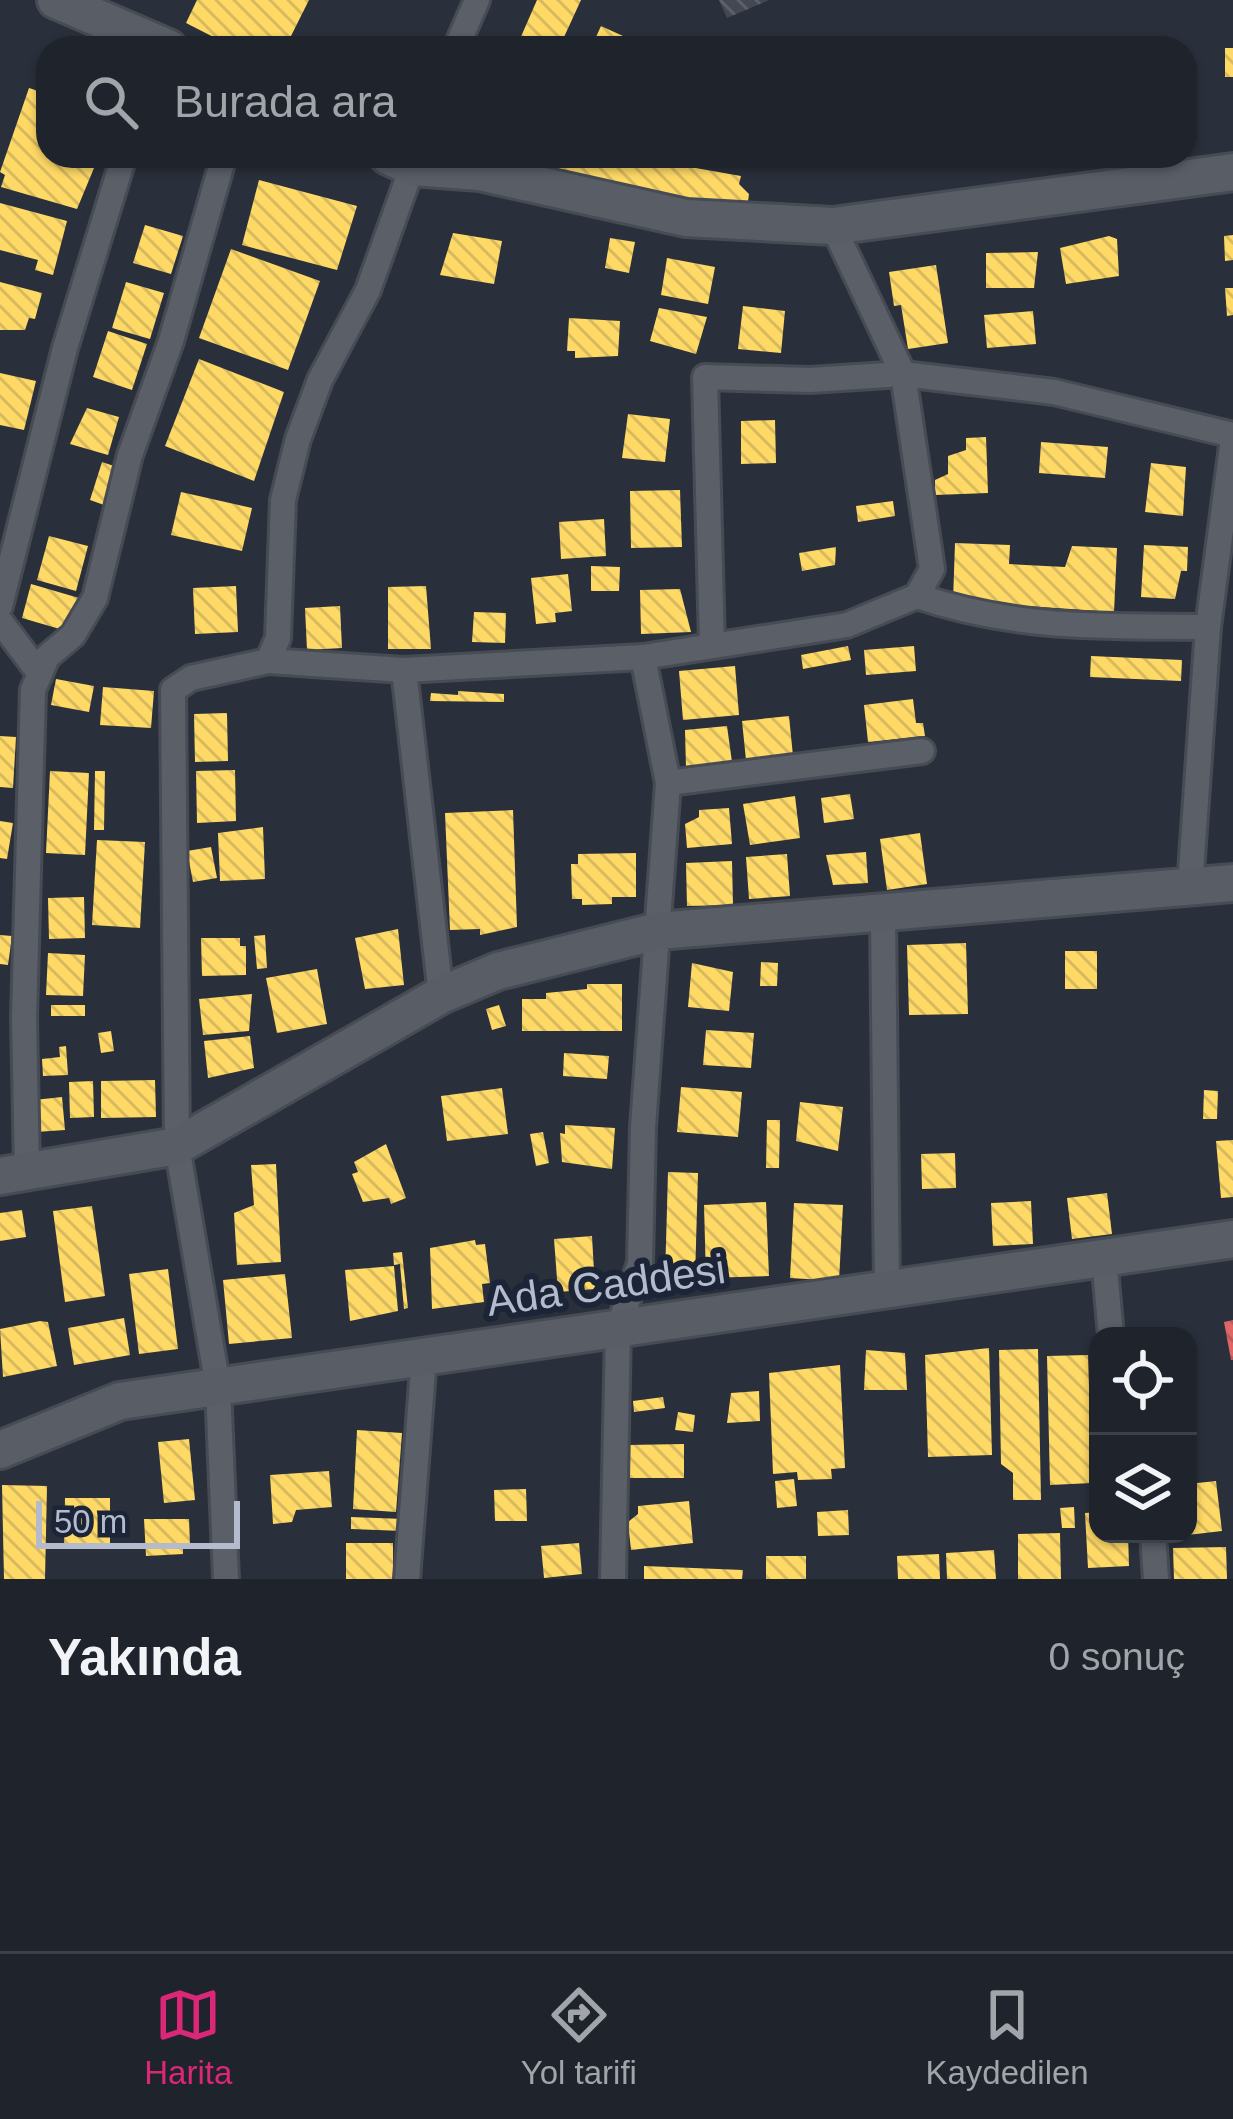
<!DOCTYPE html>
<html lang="tr">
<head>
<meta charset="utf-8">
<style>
  body { margin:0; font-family:Helvetica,sans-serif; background:#272c34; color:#f1f3f6 }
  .controls { position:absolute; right:36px; bottom:36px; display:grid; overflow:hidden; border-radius:24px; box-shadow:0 3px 9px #0004 }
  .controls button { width:108px; height:108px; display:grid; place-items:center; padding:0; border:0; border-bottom:3px solid #3c4148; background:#1f242c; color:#f1f3f6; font:60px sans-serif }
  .scale { position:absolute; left:36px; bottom:30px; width:204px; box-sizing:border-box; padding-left:12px; border:6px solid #b3bbcc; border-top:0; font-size:33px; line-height:42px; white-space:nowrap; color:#b3bbcc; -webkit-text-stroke:9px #1c2537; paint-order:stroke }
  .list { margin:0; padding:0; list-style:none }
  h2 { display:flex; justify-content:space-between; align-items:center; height:156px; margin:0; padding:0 48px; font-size:51px }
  h2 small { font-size:39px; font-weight:400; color:#a1a4a9 }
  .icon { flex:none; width:66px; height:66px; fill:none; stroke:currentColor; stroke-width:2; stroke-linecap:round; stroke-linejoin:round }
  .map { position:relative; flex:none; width:1233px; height:1579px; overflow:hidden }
  .search { position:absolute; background:#1f242c; box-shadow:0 3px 9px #0004; left:36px; right:36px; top:36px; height:132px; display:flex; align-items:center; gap:30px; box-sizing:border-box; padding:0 42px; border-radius:36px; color:#a1a4a9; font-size:45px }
  .sheet { height:372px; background:#1f242c }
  nav { display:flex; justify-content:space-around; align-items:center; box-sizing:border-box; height:168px; border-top:3px solid #3c4148; background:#1f242c; font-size:33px; color:#a1a4a9 }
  nav a { display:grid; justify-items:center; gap:6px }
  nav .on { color:#db2777 }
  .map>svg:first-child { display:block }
  .homes { fill:url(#homes-back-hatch) }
  .shops { fill:url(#shops-back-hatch) }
  .building { fill:url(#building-back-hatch) }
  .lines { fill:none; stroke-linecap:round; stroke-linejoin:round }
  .minor-casing { stroke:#464b54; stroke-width:30 }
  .secondary-casing { stroke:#464b54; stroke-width:42 }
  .minor { stroke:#5a5f68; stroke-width:24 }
  .secondary { stroke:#595d66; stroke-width:36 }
  .labels { text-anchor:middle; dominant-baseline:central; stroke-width:12; stroke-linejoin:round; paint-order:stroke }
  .street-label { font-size:42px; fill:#b3bbcc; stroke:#1c2537 }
</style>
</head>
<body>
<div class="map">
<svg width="1233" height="1579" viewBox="0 0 1233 1579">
  <defs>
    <pattern id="homes-back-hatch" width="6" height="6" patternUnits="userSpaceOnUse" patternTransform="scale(3)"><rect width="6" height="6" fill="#ffd966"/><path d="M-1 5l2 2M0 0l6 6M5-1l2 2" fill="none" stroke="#d7b95e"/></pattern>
    <pattern id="shops-back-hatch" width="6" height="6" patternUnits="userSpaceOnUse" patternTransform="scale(3)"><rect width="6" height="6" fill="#e06666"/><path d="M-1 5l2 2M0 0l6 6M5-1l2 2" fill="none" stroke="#b65a5c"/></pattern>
    <pattern id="building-back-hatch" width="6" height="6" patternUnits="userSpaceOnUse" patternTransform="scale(3)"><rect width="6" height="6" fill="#434852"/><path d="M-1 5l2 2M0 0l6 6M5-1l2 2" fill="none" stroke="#5c606a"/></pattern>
  </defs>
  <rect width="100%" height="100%" fill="#29303b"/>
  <g class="homes">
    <path d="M197,0H309L285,48H235L186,23Z"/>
    <path d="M537,0H581L559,48H516Z"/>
    <path d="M601,26L634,41L631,48H591Z"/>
    <rect x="1225" y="48" width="8" height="29"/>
    <path d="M29,88L48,94V156H99L77,209L1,187L5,175L0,172Z"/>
    <path d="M473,156H656V161L741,176L739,184L749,194L747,209Z"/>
    <path d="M259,180L357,206L337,270L242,245Z"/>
    <path d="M0,203L67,221L53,275L35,270L38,260L0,250Z"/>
    <path d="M145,225L183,236L171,274L133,263Z"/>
    <path d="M453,233L502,241L494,284L440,275Z"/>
    <path d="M1233,235V260L1225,261L1224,236Z"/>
    <path d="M1109,236L1117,239L1119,276L1066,284L1060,248Z"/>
    <path d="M610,238L635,242L629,273L605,268Z"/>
    <path d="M231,249L320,281L288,370L199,338Z"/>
    <path d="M1038,252L1034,288H986V253Z"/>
    <path d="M667,258L715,267L708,304L661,295Z"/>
    <path d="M936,265L948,343L908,349L901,305L894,306L889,272Z"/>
    <path d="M0,282L42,293L35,319L29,318L25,330H0Z"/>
    <path d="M126,282L164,293L150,339L112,328Z"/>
    <path d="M1225,288H1233V315L1227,316Z"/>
    <path d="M743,306L785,311L781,353L738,349Z"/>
    <path d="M659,308L707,317L696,354L650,341Z"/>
    <path d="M1033,311L1036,344L987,348L984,315Z"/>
    <path d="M569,318L620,321L618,356L575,358V351H567Z"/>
    <path d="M108,331L147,344L132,390L93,377Z"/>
    <path d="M199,359L284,392L254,481L165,446Z"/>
    <path d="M0,373L36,381L24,430L0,425Z"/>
    <path d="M87,408L119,417L108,455L70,444Z"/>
    <path d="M628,414L670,419L665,462L622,458Z"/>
    <path d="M775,420L776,463L741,464V421Z"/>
    <path d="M986,437L988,493L935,495V480L948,474V456L966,450V438Z"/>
    <path d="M1041,442L1108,447L1105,478L1039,473Z"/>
    <path d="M102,462L117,467L104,505L90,500Z"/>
    <path d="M1151,463L1186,467L1183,516L1145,512Z"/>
    <path d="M680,490L682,547L631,548L630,491Z"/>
    <path d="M181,492L252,508L242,551L171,535Z"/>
    <path d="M893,501L895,516L858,522L856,506Z"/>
    <path d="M604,519L606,556L561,559L559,522Z"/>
    <path d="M49,536L88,546L76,591L37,580Z"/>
    <path d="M955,543L1010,545L1009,564L1065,567L1072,546L1117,548L1114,612L953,601Z"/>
    <path d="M1144,545L1188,547L1187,571H1181L1175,599L1141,597Z"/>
    <path d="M836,547L835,565L802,571L799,553Z"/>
    <path d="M591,566L620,567L619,591H591Z"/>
    <path d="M568,574L572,611L555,613L556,622L536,624L531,578Z"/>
    <path d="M31,584L79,598L70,632L22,618Z"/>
    <path d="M236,586L238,632L195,634L193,588Z"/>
    <path d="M426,586L431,649H388V587Z"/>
    <path d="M680,589L691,632L641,634L640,590Z"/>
    <path d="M340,606L342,648L307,650L305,608Z"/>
    <path d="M474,612L506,613L505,643L472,642Z"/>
    <path d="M848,646L851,660L803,669L801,655Z"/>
    <path d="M914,646L916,671L866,675L864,650Z"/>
    <path d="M1091,656L1182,660L1181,681L1090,677Z"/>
    <path d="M735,666L739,715L683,720L679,671Z"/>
    <path d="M56,679L94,686L89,712L51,705Z"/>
    <path d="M103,687L154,691L151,728L100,725Z"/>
    <path d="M458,691L504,694V702L430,701L431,693L458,695Z"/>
    <path d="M913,699L916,723H923L925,736L868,742L864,705Z"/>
    <path d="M227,713L228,761L195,762L194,714Z"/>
    <path d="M789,716L793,756L746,760L742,721Z"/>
    <path d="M727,726L732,762L686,768L685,730Z"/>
    <path d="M0,736L16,737L13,788L0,787Z"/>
    <path d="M235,770L236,821L197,823L196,771Z"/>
    <path d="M50,771L89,773L85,855L46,853Z"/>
    <path d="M95,771H105L104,830H94Z"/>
    <path d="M850,794L854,819L824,823L821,798Z"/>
    <path d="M795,796L800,838L750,845L743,804Z"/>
    <path d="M729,808L732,844L687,848L685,824L699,817V810Z"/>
    <path d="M513,810L517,927L480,935V929L450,930L445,813Z"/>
    <path d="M0,821L13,823L7,859L0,858Z"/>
    <path d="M263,827L265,879L220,881L218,833Z"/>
    <path d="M920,833L927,884L887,890L880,839Z"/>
    <path d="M97,840L145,842L140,928L92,925Z"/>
    <path d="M211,847L217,878L193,882L187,851Z"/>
    <path d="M866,852L868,883L833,885L826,855Z"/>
    <path d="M636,853V897H612V904L582,905V899H572L571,864H578V854Z"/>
    <path d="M787,854L790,896L749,899L746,857Z"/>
    <path d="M732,861L733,905L687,906L686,863Z"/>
    <path d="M84,897L85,938L49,939L48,898Z"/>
    <path d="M398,929L404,985L365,989L355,938Z"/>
    <path d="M0,935L12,936L8,965L0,964Z"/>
    <path d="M265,935L267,968L257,969L254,936Z"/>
    <path d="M201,938H240V946H246V975L202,976Z"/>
    <path d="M966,943L968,1014L909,1015L907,945Z"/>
    <rect x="1065" y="951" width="32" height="38"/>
    <path d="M48,953L85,955L83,996L46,995Z"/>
    <path d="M761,962L778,963L777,986H760Z"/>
    <path d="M692,963L733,972L729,1011L688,1007Z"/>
    <path d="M317,969L327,1024L277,1033L266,978Z"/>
    <path d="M587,984H622V1031H522V999H546V993L587,989Z"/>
    <path d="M252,994L249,1031L203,1035L199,999Z"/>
    <rect x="51" y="1005" width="34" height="11"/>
    <path d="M499,1005L506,1026L492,1030L486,1009Z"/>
    <path d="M706,1030L754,1033L751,1068L703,1065Z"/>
    <path d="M111,1031L114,1051L101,1053L98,1033Z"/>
    <path d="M250,1036L254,1068L208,1078L204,1041Z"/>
    <path d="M66,1046L68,1075L43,1076L42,1059L60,1057L59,1047Z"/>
    <path d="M564,1053L609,1056L607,1079L563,1076Z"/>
    <path d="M155,1080L156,1117L101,1118V1081Z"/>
    <path d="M93,1081L94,1117L70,1118L69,1082Z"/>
    <path d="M681,1087L742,1092L738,1137L677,1132Z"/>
    <path d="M502,1088L508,1134L447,1141L441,1096Z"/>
    <path d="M1204,1090L1218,1091L1217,1119H1203Z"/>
    <path d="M62,1097L65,1130L36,1132L34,1100Z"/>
    <path d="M800,1102L843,1107L838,1151L796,1141Z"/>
    <path d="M767,1120H780L779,1168H766Z"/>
    <path d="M565,1125L615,1128L612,1169L562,1162L560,1133L565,1134Z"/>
    <path d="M543,1132L549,1163L536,1166L530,1134Z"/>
    <path d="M1233,1140V1197L1221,1198L1216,1141Z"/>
    <path d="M386,1144L406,1198L391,1204L389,1198L363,1202L352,1174L358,1172L354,1162Z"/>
    <path d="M955,1153L956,1188L922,1189L921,1154Z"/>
    <path d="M276,1164L281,1262L237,1265L234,1213L254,1205L251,1165Z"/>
    <path d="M668,1172L698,1173L695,1280L665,1279Z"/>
    <path d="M1107,1193L1112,1234L1072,1239L1067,1198Z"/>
    <path d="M1031,1201L1033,1244L993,1246L991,1203Z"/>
    <path d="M766,1202L769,1276L706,1278L704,1205Z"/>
    <path d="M794,1203L843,1205L839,1281L790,1278Z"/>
    <path d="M92,1206L105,1296L65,1302L53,1211Z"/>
    <path d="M22,1210L26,1237L0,1241V1213Z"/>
    <path d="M592,1236L595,1289L558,1292L554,1239Z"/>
    <path d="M475,1240L476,1245L485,1244L490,1283L482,1284L484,1302L432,1309L430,1248Z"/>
    <path d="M402,1252L408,1308L404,1309L400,1264L394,1265L393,1253Z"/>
    <path d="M394,1266L398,1311L350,1321L345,1270Z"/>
    <path d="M168,1269L178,1349L139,1354L129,1274Z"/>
    <path d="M285,1274L292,1338L229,1344L223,1280Z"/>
    <path d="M124,1318L130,1355L74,1365L68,1328Z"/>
    <path d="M40,1321L48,1322L57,1366L3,1377L0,1329Z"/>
    <path d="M989,1348L992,1455L928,1457L925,1355Z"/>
    <path d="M1038,1349L1041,1500H1013V1473L1001,1464L999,1350Z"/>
    <path d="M866,1350L905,1353L907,1390H864Z"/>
    <path d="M1088,1355L1092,1483L1050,1485L1047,1356Z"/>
    <path d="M840,1365L845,1468L831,1469L832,1479L798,1480L797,1472L773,1474L769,1373Z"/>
    <path d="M759,1391L760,1421L727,1423L731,1393Z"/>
    <path d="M663,1397L665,1408L634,1412L633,1401Z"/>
    <path d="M678,1412L695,1415L693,1432L675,1430Z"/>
    <path d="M357,1430L402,1433L396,1512L353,1509Z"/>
    <path d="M189,1439L195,1500L164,1503L158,1442Z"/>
    <path d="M684,1444V1478H629L628,1445Z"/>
    <path d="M329,1471L332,1507L296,1510L292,1522L273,1524L270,1475Z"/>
    <path d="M794,1479L797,1506L777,1508L775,1481Z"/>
    <path d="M1216,1481L1222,1531L1188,1535V1484Z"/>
    <path d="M2,1485L47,1486L45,1579H4Z"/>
    <path d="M526,1489L527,1521H495L494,1490Z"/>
    <path d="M65,1498H110V1549H64Z"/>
    <path d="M689,1501L693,1543L631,1550L628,1522L638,1514V1506Z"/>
    <path d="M1074,1507L1075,1528H1062L1060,1508Z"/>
    <path d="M848,1510L849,1535L818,1536L817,1512Z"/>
    <path d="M1098,1512V1534H1128L1129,1566L1088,1568L1085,1513Z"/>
    <path d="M351,1517L404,1519L403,1531L351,1529Z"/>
    <path d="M144,1519H189L190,1545H183V1554L146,1556Z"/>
    <path d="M1060,1533L1061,1579H1018V1534Z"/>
    <rect x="346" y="1543" width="47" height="36"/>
    <path d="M579,1543L582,1574L544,1578L541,1546Z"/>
    <path d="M1226,1547L1227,1579H1174L1173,1548Z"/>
    <path d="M994,1550L996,1579H947L946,1553Z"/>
    <path d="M939,1554L940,1579H898L897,1556Z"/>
    <rect x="766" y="1556" width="40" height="23"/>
    <path d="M644,1566L743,1570L742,1579H644Z"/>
  </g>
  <path class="shops" d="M1233,1320V1360H1231L1224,1322Z"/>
  <path class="building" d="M719,0H769L727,18Z"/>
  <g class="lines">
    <g class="minor-casing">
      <g id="minor">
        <path d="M456,48L477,0"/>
        <path d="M917,596C1019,630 1102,626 1208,627"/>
        <path d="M0,606L65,348L124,156"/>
        <path d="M0,621L40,674"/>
        <path d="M712,644L705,377L810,380L903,374L1054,392L1233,435"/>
        <path d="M268,661L404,670L643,657L847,625L917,596L932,569L903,374L833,226"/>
        <path d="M404,670L441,995"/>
        <path d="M668,783L922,751"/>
        <path d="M1190,887L1208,627L1233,439"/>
        <path d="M883,916L887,1290"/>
        <path d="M27,1171L24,1017L33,690L47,657L73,635L95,598L130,455L171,341L224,156"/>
        <path d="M1104,1258L1111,1336"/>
        <path d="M1153,1534L1156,1579"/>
        <path d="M226,1579L218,1387L177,1146L173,690L191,678L268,661L278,638L283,500L298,439L320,380L368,290L416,156"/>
        <path d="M407,1579L424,1357"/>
        <path d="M613,1579L618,1329L640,1263L643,1127L668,783L643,657"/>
      </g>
    </g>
    <g class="secondary-casing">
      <g id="secondary">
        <path d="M56,0L168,48"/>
        <path d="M388,156L412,167L480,172L686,218L833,226L1233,172"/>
        <path d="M0,1176L177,1146L441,995L498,971L658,931L1233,883"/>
        <path d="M0,1450L120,1401L1233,1239"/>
      </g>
    </g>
    <use href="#minor" class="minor"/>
    <use href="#secondary" class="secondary"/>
  </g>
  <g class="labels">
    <g class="street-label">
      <text transform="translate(606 1285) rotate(-8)">Ada Caddesi</text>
    </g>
  </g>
</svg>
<div class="controls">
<button><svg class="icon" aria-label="locate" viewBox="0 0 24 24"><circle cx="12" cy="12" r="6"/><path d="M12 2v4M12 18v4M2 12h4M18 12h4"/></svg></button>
<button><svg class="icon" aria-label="layers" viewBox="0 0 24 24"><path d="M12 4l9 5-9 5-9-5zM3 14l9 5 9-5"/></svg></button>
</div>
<div class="scale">50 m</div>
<div class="search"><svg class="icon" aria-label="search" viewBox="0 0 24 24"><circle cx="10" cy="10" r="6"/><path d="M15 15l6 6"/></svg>Burada ara</div>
</div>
<section class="sheet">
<h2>Yakında<small>0 sonuç</small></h2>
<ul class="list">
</ul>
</section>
<nav>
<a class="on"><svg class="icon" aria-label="map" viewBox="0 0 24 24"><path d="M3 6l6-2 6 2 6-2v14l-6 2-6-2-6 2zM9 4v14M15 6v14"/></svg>Harita</a>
<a><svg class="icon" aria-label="directions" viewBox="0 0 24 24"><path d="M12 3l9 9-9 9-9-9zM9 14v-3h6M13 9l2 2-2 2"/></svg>Yol tarifi</a>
<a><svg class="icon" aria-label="saved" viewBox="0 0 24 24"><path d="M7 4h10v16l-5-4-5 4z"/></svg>Kaydedilen</a>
</nav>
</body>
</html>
